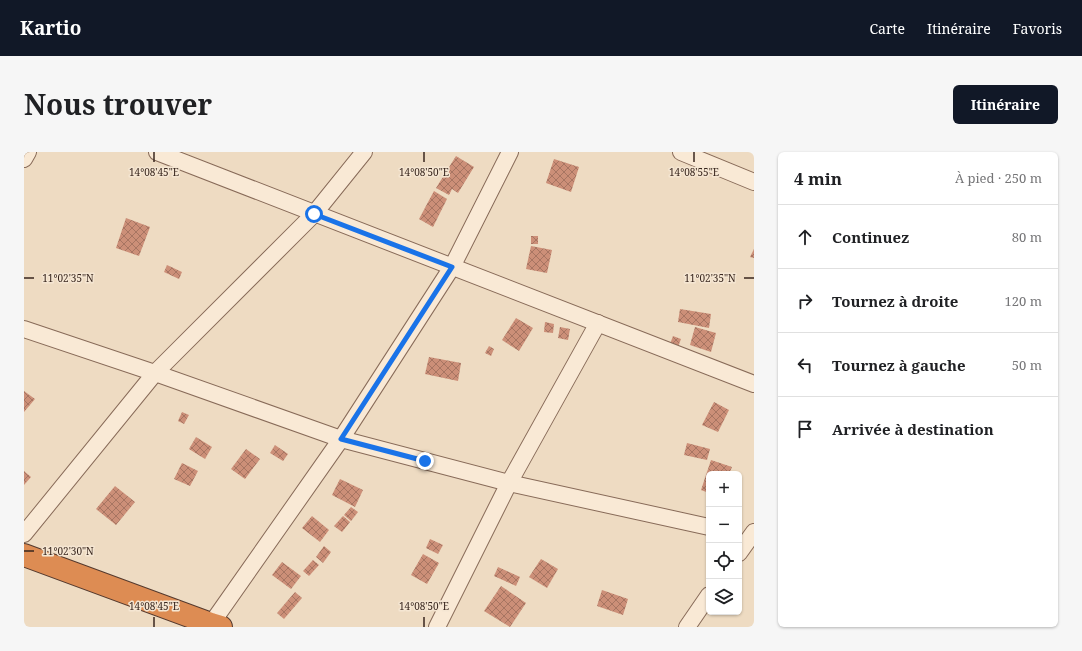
<!DOCTYPE html>
<html lang="fr">
<head>
<meta charset="utf-8">
<style>
  body { margin:0; font-family:"Noto Serif",serif; background:#f6f6f6; color:#202124 }
  .controls { position:absolute; right:12px; bottom:12px; display:grid; overflow:hidden; border-radius:6px; box-shadow:0 1px 3px #0004 }
  .controls button { width:36px; height:36px; display:grid; place-items:center; padding:0; border:0; border-bottom:1px solid #e0e0e0; background:#fff; color:#202124; font:20px sans-serif }
  .stop { position:absolute; width:12px; height:12px; margin:-9px; border:3px solid #1a73e8; border-radius:50%; background:#fff }
  .stop.end { background:#1a73e8; border-color:#fff; box-shadow:0 1px 4px #0008 }
  .list { margin:0; padding:0; list-style:none }
  h2 { display:flex; justify-content:space-between; align-items:center; height:52px; margin:0; padding:0 16px; font-size:17px }
  h2 small { font-size:13px; font-weight:400; color:#757577 }
  .list li { display:grid; grid-template-columns:26px 1fr auto; gap:12px; align-items:center; box-sizing:border-box; height:64px; padding:0 16px; border-top:1px solid #e0e0e0 }
  .list b { display:block; font-size:15px; white-space:nowrap }
  .list em { font-size:13px; font-style:normal; color:#757577 }
  .icon { flex:none; width:22px; height:22px; fill:none; stroke:currentColor; stroke-width:2; stroke-linecap:round; stroke-linejoin:round }
  .map { position:relative; flex:none; width:730px; height:475px; overflow:hidden; border-radius:6px }
  header { display:flex; align-items:center; gap:24px; box-sizing:border-box; height:56px; padding:0 20px; background:#111827; color:#fff }
  header strong { font-size:19px }
  nav { display:flex; gap:22px; margin-inline-start:auto; font-size:14px }
  .intro { display:flex; align-items:center; justify-content:space-between; box-sizing:border-box; height:96px; padding:0 24px }
  h1 { margin:0; font-size:28px }
  .button { padding:10px 18px; border-radius:6px; background:#111827; color:#fff; font-size:14px; font-weight:700 }
  main { display:flex; gap:24px; padding:0 24px }
  aside { flex:1; background:#fff; border-radius:6px; box-shadow:0 1px 3px #0004 }
  .map>svg:first-child { display:block }
  .building { fill:url(#building-cross-hatch) }
  .lines { fill:none; stroke-linecap:round; stroke-linejoin:round }
  .minor-casing { stroke:#886b59; stroke-width:18 }
  .highway-casing { stroke:#553a2e; stroke-width:24 }
  .minor { stroke:#f9e9d5; stroke-width:16 }
  .highway { stroke:#dd8c53; stroke-width:22 }
  .route { stroke:#1a73e8; stroke-width:5 }
  .ticks { fill:none; stroke:#38261e; stroke-width:1.5 }
  .ticks-label { font-size:10px; text-anchor:middle; fill:#38261e; stroke:#f5e6d2; stroke-width:3; stroke-linejoin:round; paint-order:stroke }
</style>
</head>
<body>
<header>
<strong>Kartio</strong>
<nav><a>Carte</a><a>Itinéraire</a><a>Favoris</a></nav>
</header>
<div class="intro"><h1>Nous trouver</h1><a class="button">Itinéraire</a></div>
<main>
<div class="map">
<svg width="730" height="475" viewBox="0 0 730 475">
  <defs>
    <pattern id="building-cross-hatch" width="8" height="8" patternUnits="userSpaceOnUse"><rect width="8" height="8" fill="#cc8f78"/><path d="M0 0l8 8M0 8l8-8" fill="none" stroke="#a77562"/></pattern>
  </defs>
  <rect width="100%" height="100%" fill="#eedbc2"/>
  <g class="building">
    <path d="M432,4L450,15L434,41L428,37L425,43L412,36Z"/>
    <path d="M530,7L555,15L547,40L522,31Z"/>
    <path d="M410,39L423,47L409,75L395,67Z"/>
    <path d="M102,66L126,75L115,104L92,96Z"/>
    <rect x="507" y="84" width="7" height="8"/>
    <path d="M507,94L528,98L523,121L502,117Z"/>
    <path d="M730,97V106L726,105Z"/>
    <path d="M143,113L158,120L155,127L140,120Z"/>
    <path d="M656,157L687,162L685,176L654,170Z"/>
    <path d="M492,166L509,176L495,199L478,188Z"/>
    <path d="M521,170L530,172L529,181L520,180Z"/>
    <path d="M536,175L546,177L544,188L534,186Z"/>
    <path d="M671,175L692,181L687,200L666,193Z"/>
    <path d="M649,184L657,187L654,195L646,192Z"/>
    <path d="M465,194L470,197L467,204L461,201Z"/>
    <path d="M405,205L437,211L434,229L401,222Z"/>
    <path d="M0,239L11,247L0,260Z"/>
    <path d="M690,250L705,258L694,280L678,273Z"/>
    <path d="M158,260L165,263L160,272L154,269Z"/>
    <path d="M172,285L188,295L181,307L165,297Z"/>
    <path d="M663,291L686,297L683,308L660,303Z"/>
    <path d="M251,293L264,302L259,309L246,301Z"/>
    <path d="M222,297L236,307L221,327L207,317Z"/>
    <path d="M687,308L708,315L705,322H685V341L677,338Z"/>
    <path d="M158,311L174,319L166,334L150,327Z"/>
    <path d="M0,319L7,325L0,333Z"/>
    <path d="M316,327L339,338L331,355L308,343Z"/>
    <path d="M91,334L111,350L92,373L72,357Z"/>
    <path d="M327,355L334,360L327,369L320,363Z"/>
    <path d="M288,364L305,378L296,390L278,376Z"/>
    <path d="M319,364L326,370L318,380L310,374Z"/>
    <path d="M406,387L419,393L414,402L402,396Z"/>
    <path d="M300,394L307,400L299,411L292,405Z"/>
    <path d="M399,402L415,411L403,432L387,423Z"/>
    <path d="M517,407L534,417L523,436L505,425Z"/>
    <path d="M289,408L295,413L285,424L279,419Z"/>
    <path d="M258,410L277,424L267,437L248,423Z"/>
    <path d="M474,415L496,425L492,434L470,424Z"/>
    <path d="M477,434L502,451L486,475L460,459Z"/>
    <path d="M578,438L604,447L599,463L573,454Z"/>
    <path d="M271,440L278,446L260,467L253,461Z"/>
  </g>
  <g class="lines">
    <g class="minor-casing">
      <g id="minor">
        <path d="M133,0L730,232"/>
        <path d="M657,0L730,30"/>
        <path d="M0,7L4,0"/>
        <path d="M0,177L131,221L317,287L485,331L685,375"/>
        <path d="M0,382L131,221L290,62L340,0"/>
        <path d="M715,401L730,380"/>
        <path d="M185,475L317,287L428,115L486,0"/>
        <path d="M413,475L485,331L574,171"/>
        <path d="M663,475L685,443"/>
      </g>
    </g>
    <g class="highway-casing">
      <path id="highway" d="M0,403L187,472L197,475"/>
    </g>
    <use href="#minor" class="minor"/>
    <use href="#highway" class="highway"/>
  </g>
  <g class="lines">
    <path class="route" d="M290,62L428,115L317,287L401,309"/>
  </g>
  <path class="ticks" d="M130,0V10M400,0V10M670,0V10M0,126H10M720,126H730M0,399H10M130,465V475M400,465V475"/>
  <g class="ticks-label">
    <text x="130" y="24">14°08'45"E</text>
    <text x="400" y="24">14°08'50"E</text>
    <text x="670" y="24">14°08'55"E</text>
    <text x="44" y="130">11°02'35"N</text>
    <text x="686" y="130">11°02'35"N</text>
    <text x="44" y="403">11°02'30"N</text>
    <text x="130" y="458">14°08'45"E</text>
    <text x="400" y="458">14°08'50"E</text>
  </g>
</svg>
<div class="controls">
<button>+</button>
<button>−</button>
<button><svg class="icon" aria-label="locate" viewBox="0 0 24 24"><circle cx="12" cy="12" r="6"/><path d="M12 2v4M12 18v4M2 12h4M18 12h4"/></svg></button>
<button><svg class="icon" aria-label="layers" viewBox="0 0 24 24"><path d="M12 4l9 5-9 5-9-5zM3 14l9 5 9-5"/></svg></button>
</div>
<div class="stop" style="left:290px;top:62px"></div>
<div class="stop end" style="left:401px;top:309px"></div>
</div>
<aside>
<h2>4 min<small>À pied · 250 m</small></h2>
<ul class="list">
<li><svg class="icon" aria-label="ahead" viewBox="0 0 24 24"><path d="M12 20V5M6 11l6-6 6 6"/></svg><div><b>Continuez</b></div><em>80 m</em></li>
<li><svg class="icon" aria-label="right" viewBox="0 0 24 24"><path d="M7 20v-9h11M14 6l5 5-5 5"/></svg><div><b>Tournez à droite</b></div><em>120 m</em></li>
<li><svg class="icon" aria-label="left" viewBox="0 0 24 24"><path d="M17 20v-9H6M10 6l-5 5 5 5"/></svg><div><b>Tournez à gauche</b></div><em>50 m</em></li>
<li><svg class="icon" aria-label="arrive" viewBox="0 0 24 24"><path d="M6 21V4h12l-3 4 3 4H6"/></svg><div><b>Arrivée à destination</b></div></li>
</ul>
</aside>
</main>
</body>
</html>
